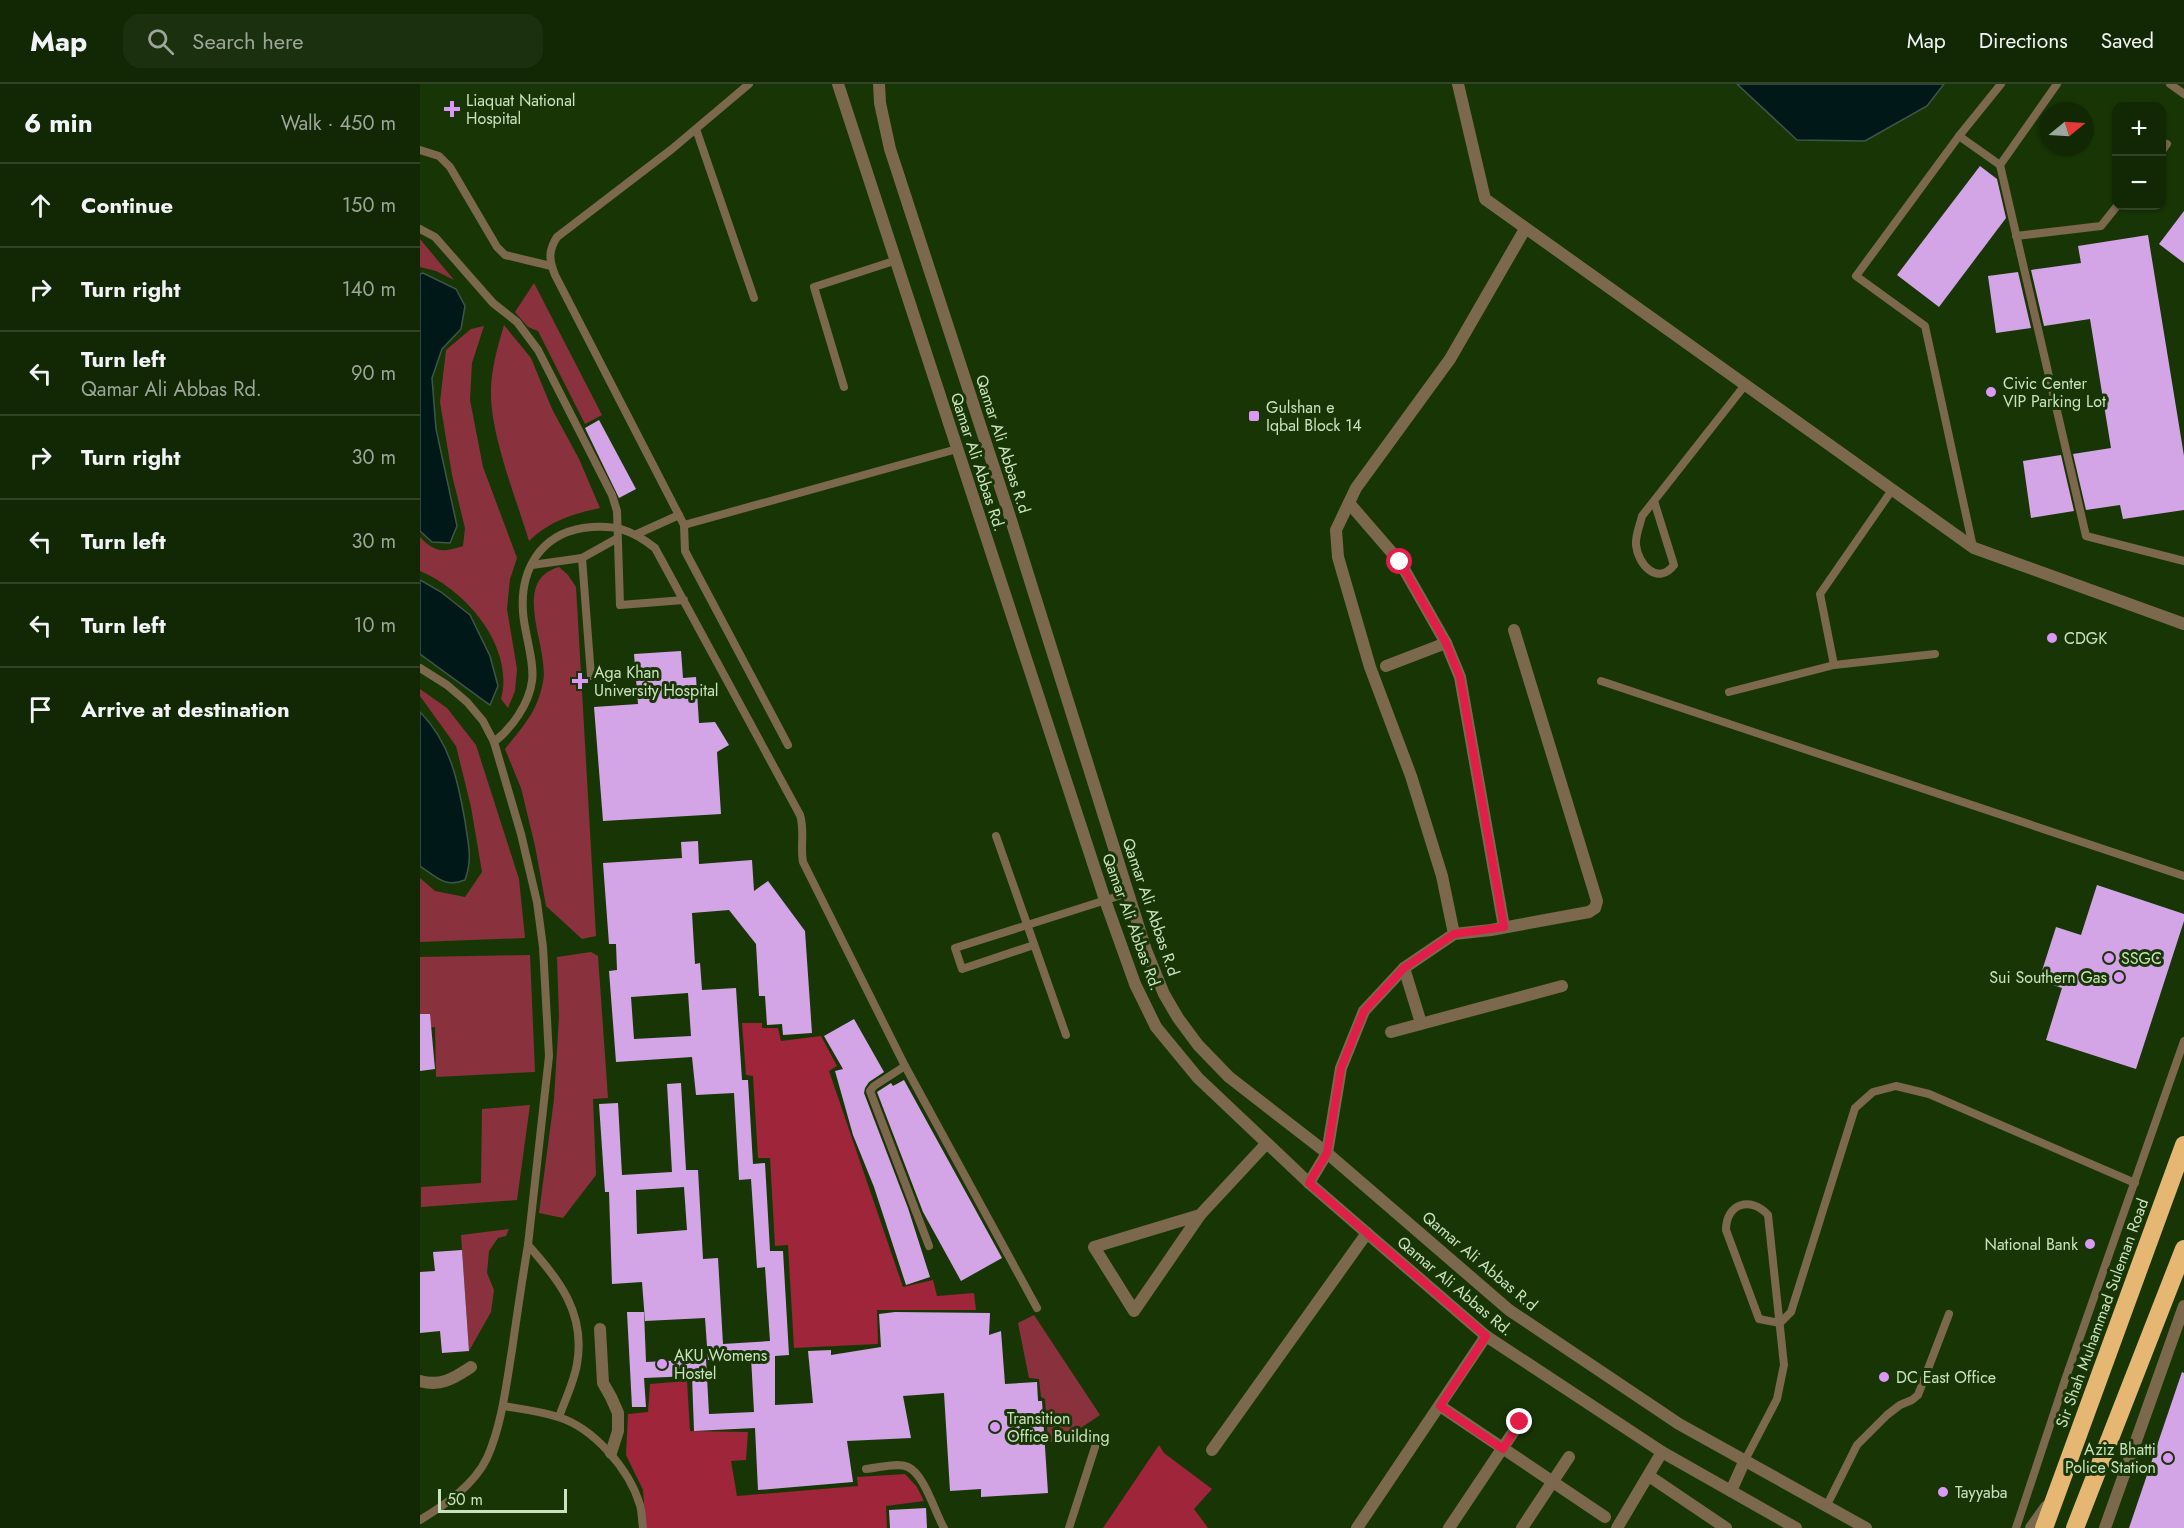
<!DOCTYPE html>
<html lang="en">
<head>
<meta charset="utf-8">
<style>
  body { margin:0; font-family:Jost,sans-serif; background:#1b300e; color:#f1f3f6 }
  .controls { position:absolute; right:18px; top:18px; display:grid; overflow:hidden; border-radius:12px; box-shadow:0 2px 4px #0004 }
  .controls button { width:54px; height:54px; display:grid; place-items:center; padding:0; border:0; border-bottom:2px solid #314426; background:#122804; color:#f1f3f6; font:30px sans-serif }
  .compass { position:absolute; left:1620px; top:18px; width:54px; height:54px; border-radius:50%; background:#122804; box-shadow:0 2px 4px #0004; rotate:72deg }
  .scale { position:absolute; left:18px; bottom:15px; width:129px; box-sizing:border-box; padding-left:6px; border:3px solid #cbe2c0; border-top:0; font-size:16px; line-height:21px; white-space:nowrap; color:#cbe2c0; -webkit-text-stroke:4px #183605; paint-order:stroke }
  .stop { position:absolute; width:18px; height:18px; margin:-14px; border:4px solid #e11d48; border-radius:50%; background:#fff }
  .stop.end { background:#e11d48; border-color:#fff; box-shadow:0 2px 6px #0008 }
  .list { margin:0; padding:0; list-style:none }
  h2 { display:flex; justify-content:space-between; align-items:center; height:78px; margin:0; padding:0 24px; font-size:26px }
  h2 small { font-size:20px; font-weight:400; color:#9ca69a }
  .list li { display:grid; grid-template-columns:39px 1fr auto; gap:18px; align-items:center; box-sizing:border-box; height:84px; padding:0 24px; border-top:2px solid #314426 }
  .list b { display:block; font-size:22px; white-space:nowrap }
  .list p { margin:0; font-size:20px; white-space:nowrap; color:#9ca69a }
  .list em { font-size:20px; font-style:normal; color:#9ca69a }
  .icon { flex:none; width:33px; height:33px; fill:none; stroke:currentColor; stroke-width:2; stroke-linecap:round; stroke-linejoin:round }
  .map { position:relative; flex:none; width:1764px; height:1444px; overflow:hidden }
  header { display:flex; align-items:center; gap:36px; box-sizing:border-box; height:84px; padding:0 30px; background:#122804; border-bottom:2px solid #314426 }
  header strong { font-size:28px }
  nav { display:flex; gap:33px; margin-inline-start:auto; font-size:21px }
  .search { width:420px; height:54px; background:#1b300e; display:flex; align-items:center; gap:15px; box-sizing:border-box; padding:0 21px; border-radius:18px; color:#9ca69a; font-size:22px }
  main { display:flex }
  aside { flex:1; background:#122804 }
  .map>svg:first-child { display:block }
  .green { fill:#89323d }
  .forest { fill:#9e253a }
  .water { fill:#011819; stroke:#3e554b; stroke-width:1.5 }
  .building { fill:#d3a5e6; fill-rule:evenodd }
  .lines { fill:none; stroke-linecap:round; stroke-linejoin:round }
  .lane { stroke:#7b684d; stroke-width:8 }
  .street { stroke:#7b684d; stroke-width:12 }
  .highway { stroke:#e6b772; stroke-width:18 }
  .route { stroke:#e11d48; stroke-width:8 }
  .poi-dot { fill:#db99f5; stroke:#183605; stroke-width:2 }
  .labels { text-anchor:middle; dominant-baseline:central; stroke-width:6; stroke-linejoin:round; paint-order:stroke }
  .poi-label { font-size:16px; fill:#cbe2c0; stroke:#183605; text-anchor:start }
  .street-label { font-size:16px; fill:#cbe2c0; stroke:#183605 }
</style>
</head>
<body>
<header>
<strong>Map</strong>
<div class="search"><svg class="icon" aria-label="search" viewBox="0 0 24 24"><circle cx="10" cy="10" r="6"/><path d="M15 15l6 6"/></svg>Search here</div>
<nav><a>Map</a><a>Directions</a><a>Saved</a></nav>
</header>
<main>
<aside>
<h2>6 min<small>Walk · 450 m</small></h2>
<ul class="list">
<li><svg class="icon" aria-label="ahead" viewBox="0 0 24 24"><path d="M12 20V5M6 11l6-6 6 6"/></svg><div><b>Continue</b></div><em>150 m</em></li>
<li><svg class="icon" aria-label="right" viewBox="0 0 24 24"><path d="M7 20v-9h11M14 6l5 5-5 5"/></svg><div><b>Turn right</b></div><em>140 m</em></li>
<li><svg class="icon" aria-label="left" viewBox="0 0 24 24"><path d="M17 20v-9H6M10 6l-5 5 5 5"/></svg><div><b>Turn left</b><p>Qamar Ali Abbas Rd.</p></div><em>90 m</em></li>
<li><svg class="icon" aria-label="right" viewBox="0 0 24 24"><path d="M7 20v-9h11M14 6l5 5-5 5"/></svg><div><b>Turn right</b></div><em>30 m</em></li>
<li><svg class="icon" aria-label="left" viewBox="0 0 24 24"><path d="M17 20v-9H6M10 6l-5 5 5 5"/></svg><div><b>Turn left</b></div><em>30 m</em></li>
<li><svg class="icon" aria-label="left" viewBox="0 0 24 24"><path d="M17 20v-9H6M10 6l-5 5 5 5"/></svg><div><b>Turn left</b></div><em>10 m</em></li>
<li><svg class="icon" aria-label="arrive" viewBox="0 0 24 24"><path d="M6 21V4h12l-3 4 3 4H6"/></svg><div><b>Arrive at destination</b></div></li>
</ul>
</aside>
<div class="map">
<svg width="1764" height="1444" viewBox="0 0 1764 1444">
  <rect width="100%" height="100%" fill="#183605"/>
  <g class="green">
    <path d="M0,155L34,196L16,187L0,183Z"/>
    <path d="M114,199L182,331L165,340L118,247L108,243L95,228Z"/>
    <path d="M84,241L111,274L132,325L159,375L180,424C152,430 130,437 109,457C96,414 73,358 71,314C70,289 77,265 84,241Z"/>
    <path d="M64,242L52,279L50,316L63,383L97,474L90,495L87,525L97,585L95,607L88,624L81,615C95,563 46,506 0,487V453C14,468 23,469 43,462L45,444L32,391L20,318L26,266L51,245Z"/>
    <path d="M139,483L148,491L156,503L176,852L162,855L126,822L115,762L101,704L85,665C103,642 117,629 123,598C130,564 89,497 139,483Z"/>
    <path d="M0,605L27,624L56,661L99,795L105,854L0,858V794L15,807L45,813L62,788L51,723L36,662L0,612Z"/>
    <path d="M171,868L178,872L188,1014L173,1015L176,1091L143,1134L119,1129L134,1015L139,933L137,873Z"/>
    <path d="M110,871L115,988L16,993L15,943L0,944V873Z"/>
    <path d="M110,1021L97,1116L1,1123V1103L61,1099L62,1025Z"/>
    <path d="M89,1145L86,1152L78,1154L69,1167L67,1189L74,1206L71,1228L49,1267L41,1151Z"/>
    <path d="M614,1231L680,1331L640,1358H628L625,1315L621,1313L619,1295L609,1294L598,1239Z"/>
  </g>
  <g class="forest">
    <path d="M322,939H342V944H358L361,957L401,952L417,982L409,987L483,1203L513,1196L517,1212L554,1209L556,1226H457L458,1260L374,1264L368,1161L355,1162L350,1074H338L333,992L326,991Z"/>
    <path d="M267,1297L270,1347L328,1348L326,1376L311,1377L317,1412L438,1402L437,1393L485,1390L497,1403L504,1417L466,1422L467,1444H226L223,1406L206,1371L208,1330L228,1328L230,1300Z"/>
    <path d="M739,1361L744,1369L792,1405L774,1425L788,1444H683Z"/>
  </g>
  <g class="water">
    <path d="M1317,0H1524L1507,22L1445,57L1377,56Z"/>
    <path d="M3,189L36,205L45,222L41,245L22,265L12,294L16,345L37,442L30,459L12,458L0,447V190Z"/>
    <path d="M0,496L21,508L50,531L70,572L78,602L70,621L0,570Z"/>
    <path d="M0,628C30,658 38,697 45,737C48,760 53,774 45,796C25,804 16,793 0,782Z"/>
  </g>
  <g class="building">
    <path d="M1560,82L1577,95L1586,134L1519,223L1477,191Z"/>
    <path d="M1764,127V179L1739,160Z"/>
    <path d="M1728,151L1764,372V426L1703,435L1700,421L1666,426L1653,370L1691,364L1670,235L1624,242L1611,186L1661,179L1658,162Z"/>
    <path d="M1598,188L1611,244L1576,249L1568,192Z"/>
    <path d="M179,336L216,405L199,414L165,344Z"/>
    <path d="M1641,371L1654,427L1611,434L1603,377Z"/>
    <path d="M261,567L263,594L276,593L279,639L295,638L309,661L297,668L301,730L183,737L174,623L218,620L214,570Z"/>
    <path d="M278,757L279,780L332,776L334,807L348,797L385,847L392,949L363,951L362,940L347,941L345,912H339L336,860L309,826L272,829L275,880L280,879L282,906L316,904L322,996H328L333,1080L345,1079L350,1167H363L369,1271L355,1272V1321L393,1319L388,1267L411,1266V1271L461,1263L459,1230L475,1228L570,1229L569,1251L581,1247L585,1300L617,1298L618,1317H622L628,1409L561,1413V1405L530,1407L524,1309L483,1312L491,1354L427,1357L433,1398L338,1406L335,1344L274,1347L272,1292L224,1294L226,1323H212L207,1228H224L226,1278L286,1275L289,1330L334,1328L331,1273L288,1276L285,1234L225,1237L222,1198L192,1200L189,1108H185L179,1020L198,1019L202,1091L252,1088L247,1000L261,999L266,1086H278L283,1175L298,1174L303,1260L350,1257L345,1183L337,1184L331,1095L319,1096L314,1009L276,1011L272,973L196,978L189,887L197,886L196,860H189L183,779L262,774L261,758ZM268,909L271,952L214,955L211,913ZM264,1103L267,1146L217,1150L216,1106Z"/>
    <path d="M1677,801L1764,830V837L1716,985L1626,956L1642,904L1619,896L1636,843L1661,851Z"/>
    <path d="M0,930H10L15,985L0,987Z"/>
    <path d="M434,935L464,988L449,998L445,1004L444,1009L488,1124L510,1193L486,1201L454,1103L433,1051L415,987L423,985L404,952Z"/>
    <path d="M484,996L582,1174L541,1197L503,1128L457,1008L471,999L473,1002Z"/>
    <path d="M42,1166L49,1267L22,1269L20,1247L0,1249V1188L15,1187L13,1168Z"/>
    <path d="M1762,1288L1764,1289V1444H1709Z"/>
    <path d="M506,1424L507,1444H470L469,1426Z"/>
  </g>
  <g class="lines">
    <g class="lane">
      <path d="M329,0L252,65L137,153C128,167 129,176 135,191L264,441L265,467L368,661"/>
      <path d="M1750,0L1764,10"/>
      <path d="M276,45L334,214"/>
      <path d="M1539,52L1580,81L1637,0"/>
      <path d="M0,66L19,72L30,83L77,163L85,171L131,182"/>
      <path d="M1742,67L1747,60"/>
      <path d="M1580,81L1666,452L1764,477"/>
      <path d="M0,145L15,153L73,219L97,238L118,266L192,411L197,427L200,521L264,516"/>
      <path d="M1596,152L1681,142L1697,122"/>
      <path d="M424,303L394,203L477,176"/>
      <path d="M1234,417L1254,481C1238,502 1218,481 1216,461C1215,452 1220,441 1222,432L1325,301"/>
      <path d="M264,441L537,365"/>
      <path d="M217,450L259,431"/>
      <path d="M1553,463L1505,242L1436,192L1539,52L1581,0"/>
      <path d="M162,474L171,592"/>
      <path d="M112,481L162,474L196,455"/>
      <path d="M1414,581L1400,510L1472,406"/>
      <path d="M0,584L27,601L47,618L63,637L74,658L101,750L117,818L123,863L129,972L108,1161C139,1196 166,1229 157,1280C154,1298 145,1316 139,1333"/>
      <path d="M1181,597L1764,792"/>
      <path d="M1309,608L1414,581L1515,570"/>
      <path d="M74,658C92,644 109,620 112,597C115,578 104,548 103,528C100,486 120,451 163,444C194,440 211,445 235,464L380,731C385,747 380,762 383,778L485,982L617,1224"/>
      <path d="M576,752L646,951"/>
      <path d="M614,861L542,885L535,864L708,809"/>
      <path d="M485,982L454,1002L450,1007L509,1162"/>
      <path d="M1360,1239L1371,1228L1435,1024L1453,1008L1476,1002L1509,1010L1715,1099"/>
      <path d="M83,1322C101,1325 120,1327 138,1333C174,1344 209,1385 220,1421C222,1428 222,1437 223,1444"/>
      <path d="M1324,1378L1357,1315L1364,1281L1348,1131C1331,1112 1306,1119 1306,1146L1339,1235L1360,1239"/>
      <path d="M446,1385C458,1384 477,1378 488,1383C505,1391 515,1429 524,1444"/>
      <path d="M1406,1423L1437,1361L1467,1331L1480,1321L1492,1316L1498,1311L1529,1230"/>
      <path d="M0,1436C25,1421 54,1401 67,1374C82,1340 86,1302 92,1266C97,1231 102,1196 108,1161"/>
      <path d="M649,1444L676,1360"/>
      <path d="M1596,1444L1645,1296L1764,957"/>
    </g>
    <g class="street">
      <path d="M418,0L685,816L715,900L736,943L778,994L889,1099L1066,1252L1242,1368L1376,1444"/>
      <path d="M459,0L460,19L470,65L591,436L726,866L744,910L758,934L778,961L809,993L907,1069L1089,1226L1259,1340L1446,1444"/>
      <path d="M1038,0L1065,115L1554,464L1764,540"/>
      <path d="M929,419L980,478L1026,559L1040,593L1084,843"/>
      <path d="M966,582L1026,559"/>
      <path d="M1034,850L1022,792L991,692L950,583L918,473L916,446L936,404L1030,275L1105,145"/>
      <path d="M984,884L1001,939"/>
      <path d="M971,948L1142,902"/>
      <path d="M889,1099L907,1069L921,984L944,927L984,884L1034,850L1071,846L1169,828L1175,824L1177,817L1094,546"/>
      <path d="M780,1131L674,1163L714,1227L780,1131L846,1060"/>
      <path d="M180,1245L183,1299L191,1313L198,1329V1347L191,1369"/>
      <path d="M0,1297C21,1303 34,1294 51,1283"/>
      <path d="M1020,1322L1185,1433"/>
      <path d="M792,1366L947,1149"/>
      <path d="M1229,1392L1306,1444"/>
      <path d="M1311,1407L1324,1378"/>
      <path d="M937,1444L1066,1252"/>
      <path d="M1029,1444L1100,1338"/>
      <path d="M1102,1444L1149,1373"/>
      <path d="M1197,1444L1242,1368"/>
      <path d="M1611,1444L1626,1423"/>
      <path d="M1685,1444L1764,1222"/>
    </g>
    <g class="highway">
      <path d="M1624,1444L1764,1061"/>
      <path d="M1655,1444L1764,1165"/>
    </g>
  </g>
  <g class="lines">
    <path class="route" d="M980,478L1026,559L1040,593L1084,843L1034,850L984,884L944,927L921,984L907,1069L889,1099L1066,1252L1020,1322L1083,1365L1100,1338"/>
  </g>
  <g class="poi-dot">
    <path d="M29 16h6v6h6v6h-6v6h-6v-6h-6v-6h6z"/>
    <circle cx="1571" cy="308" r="6"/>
    <rect x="828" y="326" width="12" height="12" rx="3"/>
    <circle cx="1632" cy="554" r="6"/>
    <path d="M157 588h6v6h6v6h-6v6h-6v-6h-6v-6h6z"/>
    <circle cx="1689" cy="874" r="6"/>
    <circle cx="1699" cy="893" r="6"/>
    <circle cx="1670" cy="1160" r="6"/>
    <circle cx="242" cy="1280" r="6"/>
    <circle cx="1464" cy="1293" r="6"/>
    <circle cx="575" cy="1343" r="6"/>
    <circle cx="1748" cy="1374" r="6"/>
    <circle cx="1523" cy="1408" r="6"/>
  </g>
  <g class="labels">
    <g class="poi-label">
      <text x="46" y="16">Liaquat National<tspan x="46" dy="18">Hospital</tspan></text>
      <text x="1583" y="299">Civic Center<tspan x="1583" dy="18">VIP Parking Lot</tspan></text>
      <text x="846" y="323">Gulshan e<tspan x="846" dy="18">Iqbal Block 14</tspan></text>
      <text x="1644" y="554">CDGK</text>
      <text x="174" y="588">Aga Khan<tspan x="174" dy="18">University Hospital</tspan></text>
      <text x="1701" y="874">SSGC</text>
      <text x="1687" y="893" text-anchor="end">Sui Southern Gas</text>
      <text x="1658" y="1160" text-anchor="end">National Bank</text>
      <text x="254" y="1271">AKU Womens<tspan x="254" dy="18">Hostel</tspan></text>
      <text x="1476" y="1293">DC East Office</text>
      <text x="587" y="1334">Transition<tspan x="587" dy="18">Office Building</tspan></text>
      <text x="1736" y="1365" text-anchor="end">Aziz Bhatti<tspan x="1736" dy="18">Police Station</tspan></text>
      <text x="1535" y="1408">Tayyaba</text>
    </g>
    <g class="street-label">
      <text transform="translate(583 360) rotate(72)">Qamar Ali Abbas R.d</text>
      <text transform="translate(558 378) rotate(72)">Qamar Ali Abbas Rd.</text>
      <text transform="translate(731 823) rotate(71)">Qamar Ali Abbas R.d</text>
      <text transform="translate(712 838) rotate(70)">Qamar Ali Abbas Rd.</text>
      <text transform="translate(1060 1177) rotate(40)">Qamar Ali Abbas R.d</text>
      <text transform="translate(1035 1202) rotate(40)">Qamar Ali Abbas Rd.</text>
      <text transform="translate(1682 1229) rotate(-70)">Sir Shah Muhammad Suleman Road</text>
    </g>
  </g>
</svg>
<div class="controls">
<button>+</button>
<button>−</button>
</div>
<svg class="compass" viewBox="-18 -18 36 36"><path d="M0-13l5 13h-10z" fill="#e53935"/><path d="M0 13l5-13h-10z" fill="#9ca69a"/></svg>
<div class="scale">50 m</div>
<div class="stop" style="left:980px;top:478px"></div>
<div class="stop end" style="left:1100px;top:1338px"></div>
</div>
</main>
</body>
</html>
